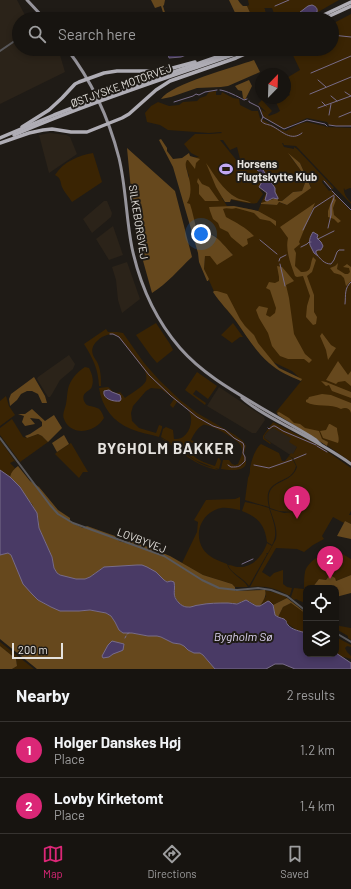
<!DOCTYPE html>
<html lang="en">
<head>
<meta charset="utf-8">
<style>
  body { margin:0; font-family:Barlow,sans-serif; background:#201d19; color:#f1f3f6 }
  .controls { position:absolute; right:12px; bottom:12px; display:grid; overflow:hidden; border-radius:8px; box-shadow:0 2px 6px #0003 }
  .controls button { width:36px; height:36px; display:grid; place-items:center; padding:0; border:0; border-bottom:1px solid #363330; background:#171410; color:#f1f3f6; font:20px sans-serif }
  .compass { position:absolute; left:255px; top:68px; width:36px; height:36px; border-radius:50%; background:#171410; box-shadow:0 2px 6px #0003; rotate:23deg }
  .scale { position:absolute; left:12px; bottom:10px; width:51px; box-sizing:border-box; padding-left:4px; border:2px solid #e5e2de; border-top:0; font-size:11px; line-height:14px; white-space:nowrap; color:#e5e2de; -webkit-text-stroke:3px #1f1b16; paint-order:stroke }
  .you { position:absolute; left:201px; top:234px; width:14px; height:14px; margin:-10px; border:3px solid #fff; border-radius:50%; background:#1a73e8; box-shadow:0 0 0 6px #1a73e833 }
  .badge { display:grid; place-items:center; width:26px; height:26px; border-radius:50%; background:#db2777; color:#fff; font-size:13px; font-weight:700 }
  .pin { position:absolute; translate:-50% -33px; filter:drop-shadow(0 1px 2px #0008) }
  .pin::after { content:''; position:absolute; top:21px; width:14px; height:12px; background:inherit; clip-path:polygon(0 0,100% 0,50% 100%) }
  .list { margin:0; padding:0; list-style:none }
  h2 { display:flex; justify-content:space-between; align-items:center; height:52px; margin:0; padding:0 16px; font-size:17px }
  h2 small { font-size:13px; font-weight:400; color:#9e9e9f }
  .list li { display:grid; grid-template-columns:26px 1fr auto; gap:12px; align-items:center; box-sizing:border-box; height:56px; padding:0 16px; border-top:1px solid #363330 }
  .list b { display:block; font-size:15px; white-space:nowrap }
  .list p { margin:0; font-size:13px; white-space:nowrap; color:#9e9e9f }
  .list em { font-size:13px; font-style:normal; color:#9e9e9f }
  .icon { flex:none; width:22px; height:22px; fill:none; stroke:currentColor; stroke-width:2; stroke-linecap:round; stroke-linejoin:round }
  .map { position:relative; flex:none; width:351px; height:669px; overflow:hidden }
  .search { position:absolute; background:#171410; box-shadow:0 2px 6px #0003; left:12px; right:12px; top:12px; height:44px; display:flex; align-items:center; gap:10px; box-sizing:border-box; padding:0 14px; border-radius:22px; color:#9e9e9f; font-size:15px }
  .sheet { height:164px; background:#171410 }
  nav { display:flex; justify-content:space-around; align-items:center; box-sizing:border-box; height:56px; border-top:1px solid #363330; background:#171410; font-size:11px; color:#9e9e9f }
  nav a { display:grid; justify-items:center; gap:2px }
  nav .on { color:#db2777 }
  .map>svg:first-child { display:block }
  .built { fill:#2b2319 }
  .green { fill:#3a2403; fill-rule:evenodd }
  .forest { fill:#66481d }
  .water { fill:#493a65; stroke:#786c89 }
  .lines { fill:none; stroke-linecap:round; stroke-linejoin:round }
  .stream { stroke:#786c89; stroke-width:1 }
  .minor { stroke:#59585b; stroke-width:2 }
  .major { stroke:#96949b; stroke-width:3 }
  .highway { stroke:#afadb5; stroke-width:3.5 }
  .labels { text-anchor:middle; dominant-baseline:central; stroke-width:4; stroke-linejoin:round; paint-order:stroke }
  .street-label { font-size:11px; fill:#e5e2de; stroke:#1f1b16 }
  .poi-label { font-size:11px; font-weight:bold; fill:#e5e2de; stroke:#1f1b16; text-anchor:start }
  .water-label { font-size:12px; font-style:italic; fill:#dfd6f4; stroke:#1f1b16 }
  .district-label { font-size:15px; font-weight:bold; letter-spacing:1px; fill:#e5e2de; stroke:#1f1b16 }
</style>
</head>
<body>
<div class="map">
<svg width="351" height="669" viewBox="0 0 351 669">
  <rect width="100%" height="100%" fill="#1f1b16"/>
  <g class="built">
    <path d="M0,0H17L27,19H19V49H53L60,55L65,72L0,104Z"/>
    <path d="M50,133L66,135L70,137L77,154L49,173L39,135Z"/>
    <path d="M104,201H107L112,213L111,217L92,233L83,219Z"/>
    <path d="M113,226L123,255L109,260L96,239Z"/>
    <path d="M127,262L140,299L122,313L118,300L116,280L112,267Z"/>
    <path d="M69,355L75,364L73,369L60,380L52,394L50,397H48L37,379L38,377Z"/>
    <path d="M219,387L264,417L265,420L256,433H252L207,406Z"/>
    <path d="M274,428L292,438L297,447L292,456L264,438L265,435L269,430Z"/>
  </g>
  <g class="green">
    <path d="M248,0H339L318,12L302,19H300L317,12L312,5L308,6L291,19H281L280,17L277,19H276L272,8H264L265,9V11L270,17L269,19H263V17L257,19H253L247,6L249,5Z"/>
    <path d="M351,14V126H337L329,125L327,122L307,118L283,129L263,117L261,109L267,113L258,104L262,100L272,111L268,115L269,116L277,113L280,111L275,100L278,99L280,100L290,95L285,85V79L300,70L291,51L286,49H332V24Z"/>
    <path d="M216,91V95H221L222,92L233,98L239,99L240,105L252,111H258L260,118L279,129L286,131L299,124L307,122L324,126L327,127L351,128V188H350L345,190L344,188C343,193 347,199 351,202V204L296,146L284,145L283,143H282L284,147L294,149V147L297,149L334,188L332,189L323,180L322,182L329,191L331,190L351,211V462L312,435L278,415V414L276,412L302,380L292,371L273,362L255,348L235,320L216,296L204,269L205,256L233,255L215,236L211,234L197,230L187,203L189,176L185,164L187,158L199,157L191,153L184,144L195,134H210L222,133L221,132L209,133L168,130L160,125L147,122L145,113L151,106L158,102L169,106L179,105L183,102L197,101L200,98L206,96L209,92ZM220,140H223L230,150L237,147L242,167ZM289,155L300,163L311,187L287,205L278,202L277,205L261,204L258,211L244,208L227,206L222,198C232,199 249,205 257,203L263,194L258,187L266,193L261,203L282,201L293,192L302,191L305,183L302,172Z"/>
    <path d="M93,153L102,182L72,202C69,197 64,192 62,187C60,181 61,178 55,175C63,162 79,155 93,153Z"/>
    <path d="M156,323L170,344L173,350L157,363L151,356L136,335Z"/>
    <path d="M233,323L243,337H240L232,343L221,335Z"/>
    <path d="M106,329L108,332H117L123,333L144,363L159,380L180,400L197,413L235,435L243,441L246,446L244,454C246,458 246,456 246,460C248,473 229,470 221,469L223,460H229L232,464L235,465L238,464C240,459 244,453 241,446C239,440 209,423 203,425C197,428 194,434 191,440L200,444L199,446L190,442C186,458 204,462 215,466L218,458H219L221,461L219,469L215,468L218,470C192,465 183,451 162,439L161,438C180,447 193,464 214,468L195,460L176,446L161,437L163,429L166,427L173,430L174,439C177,439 180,439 183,437C191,431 194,418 188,410C185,407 181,405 177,402L173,408L170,405L174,399L161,389L151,388L146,391L133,406L131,413L132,421L139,428L156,433L159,425L162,426V428L159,437C150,434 140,433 131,429C113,422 102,407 99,388L108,387C113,390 112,395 120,392L125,398C130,394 143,387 146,381C147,378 146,374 145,371L118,336C112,333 108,334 102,337C96,341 90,347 93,355C94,358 97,361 98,364C101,371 101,379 101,386H99C98,368 93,359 84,344Z"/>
    <path d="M85,367L89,368L90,370C92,374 94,381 92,386C91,392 81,391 84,401C87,408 92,405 97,408C101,409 103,415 104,418C95,433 71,437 64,419C62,414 65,409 66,404C67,399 67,394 68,389C70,380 77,372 85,367Z"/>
    <path d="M197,372L217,386L208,399L196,390L193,394L206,403L205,405L185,390Z"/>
    <path d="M6,396L9,406L15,415L0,426V401Z"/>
    <path d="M12,419L23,437L27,438L38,434L42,436L48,442L20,462L0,435V428Z"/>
    <path d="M273,422L318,445L351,468V511L349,515H351V524L345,521L344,523L333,517L322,536L324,539L313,545L304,552L297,549L276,548L262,572L270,577L274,573L283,570V584L287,587L292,588L290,595H288C276,588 264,585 250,587L276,539C278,528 273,519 270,509L284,513L293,512L279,511L270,508C262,477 291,487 297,467L293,458L289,456L291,453L293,454L297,447L289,442L291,438L273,428C269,430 265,433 264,438L271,443L270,444L263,439V436Z"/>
    <path d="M0,440L17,464L14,461L10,463L15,468L11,474L10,477L0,470Z"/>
    <path d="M71,443L88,472H83L79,478L55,454L57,452Z"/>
    <path d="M261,444L279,453L282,461H285L289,456L292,458L296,466C292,486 261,476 269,507L245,500L248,478C250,474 250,472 250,468C252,459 255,449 261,444Z"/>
    <path d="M240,497V510C234,509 227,507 221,508C202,512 193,533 203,549C208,557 219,561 227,564C230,574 243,578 248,587H235L232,584L203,575L182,563L197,532L198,522L194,520L206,500L235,499Z"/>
    <path d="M245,502L259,505L269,508C273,521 279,533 272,545L267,542C265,525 258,517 242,511Z"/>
    <path d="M267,543L272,546L268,553H266L267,554L249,586C244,578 230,573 228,565C232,565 235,567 238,567C253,568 263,555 267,543Z"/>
    <path d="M332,551L339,552L351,559V575L336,581L329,576L332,579L330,581L327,578L326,580L319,579L312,588H306V597L303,602L300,601L296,599L294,600L291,597L294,588L304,589C304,584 304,577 305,572C307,562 323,552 332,551Z"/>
    <path d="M265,590L283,595L287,598L273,605L272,603L260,606L266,596Z"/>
    <path d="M291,603L306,614V633L298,631L278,617L283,607Z"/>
    <path d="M336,624L340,626L351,628V640L348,638V636L336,629Z"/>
    <path d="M336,637L351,645V647L347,646L345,648L347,652L351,656V659L344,657V658L336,653Z"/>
    <path d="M0,642L34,669H12L17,666L16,659L0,646Z"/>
  </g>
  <g class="forest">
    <path d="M151,0H165L164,5L163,6L167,19H165L161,6L155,8Z"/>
    <path d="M229,0H238L240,3L243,6H247L253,19H238Z"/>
    <path d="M254,60L260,72L228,86L221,87L197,88L171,97L161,99C171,84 234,67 254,60Z"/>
    <path d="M249,80L252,86L245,100L243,98L242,91L238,90L235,86Z"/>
    <path d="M161,139L167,148V151L173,159L182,158L189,153L190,156L200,159L196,163L195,169L188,160H187C184,165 187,169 188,175C191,184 192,195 187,203L190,204C193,213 194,221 197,230C202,232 208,232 212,235C219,238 227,249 233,255L217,265L210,256H205L204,269L209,279L208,281H207L199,262L198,253L173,167L159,140Z"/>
    <path d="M127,148L175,191L192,257C179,269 167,284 152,293L135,232Z"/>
    <path d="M288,153L300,163L311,188L287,205L279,202L277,205L261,204V203L277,198L278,201H282L293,192L302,191L305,183L302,172Z"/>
    <path d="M206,163C215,175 222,190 237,198C241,200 247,200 251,203L231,199L230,202H225L216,187Z"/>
    <path d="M198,178L202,184L209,187L219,201H205L199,194V185L197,182Z"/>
    <path d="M333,197L336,200L333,208L334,215L341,221L338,223L334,219L328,217V211Z"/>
    <path d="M315,203L299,242L300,244L294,249L296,253L295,266L301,272C313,272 309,266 313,257L316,260L312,272L307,276L314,295V312L317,317L316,324L313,325L306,317L307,306L310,296L303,276L297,277L295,276C291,264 285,251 288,238L280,227Z"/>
    <path d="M234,206L258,211L276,221V226L270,221L260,219L254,213L236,208C231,210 227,207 223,209L226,217C237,223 245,227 254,236L247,239L248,244L243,247L231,237L228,232L220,228L218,223L213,219L210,211L209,207Z"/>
    <path d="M338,263L337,269L345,274H348L350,272L349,268L343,267L347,264L351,267V281L346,286L344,278L341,275L334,273L330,268L335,266Z"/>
    <path d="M277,266L282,267L294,281L286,285L289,298L294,334L305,354L312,360L309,363L304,359H288L280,356L272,346L268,333L259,318L256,310L259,306L268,308L266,315L270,317L275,313L276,308L270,290L266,288L269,282L275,283L279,281V277Z"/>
    <path d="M214,291H217L227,294L240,319L245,326L254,335L258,343L275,364L279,368L300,378L302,379L301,381C289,376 278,371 269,363C255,351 246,335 236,321C229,311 220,303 213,292Z"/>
    <path d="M322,333L331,345L336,348L328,360L326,350L320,336Z"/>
    <path d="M338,361L348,375L351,371V386L345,381L338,382L336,384L326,380Z"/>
    <path d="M34,377L45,396L47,403H42L38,394L32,391H27L21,394L17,400L10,406L9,399L11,394Z"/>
    <path d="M321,381L326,382L351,392V398L332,391L329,385L326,386Z"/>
    <path d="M322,394L331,395L351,403V413C350,408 345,407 341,409C331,403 316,408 306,402V400L308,399L309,397Z"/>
    <path d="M32,409L45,421L54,415L62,428L48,442L42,436L38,434L27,438L25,436L30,434L42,426V422L39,419L30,418L35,424L25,426L22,422L24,416L18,414H25Z"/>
    <path d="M279,412L289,418L294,423L300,424L305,428L319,431L322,439L328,442L327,446L278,415L277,413Z"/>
    <path d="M329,424H330L337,428C337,433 340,438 338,443L323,438L320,431L326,430Z"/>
    <path d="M64,435L69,444L57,452L52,443Z"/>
    <path d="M18,466L30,481L39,487L58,510L70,518V522L83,528L87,526L115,536L119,541L126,543L130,541L138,543L170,556L203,575L232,584L235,587V591L265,590C267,596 263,601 260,606H256L249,601H244L235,604L229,603L199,605L192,607H187L182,606L178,602L175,597L174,591L175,585L164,580L156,572L104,567L90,577L85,579H76L64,577L57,573L54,568L52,557L39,528L38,517L32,504L27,499L20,487L10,477C11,472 14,469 18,466Z"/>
    <path d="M345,521L351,524V539L337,536Z"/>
    <path d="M8,553L11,555L19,573L32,594L38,600L51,607L79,611L90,610L106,613L111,616L115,622L119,630L123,633H132L148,636H157L161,637L173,643L180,644L184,646L188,650L194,653H200L203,655L215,669H37L0,639V555Z"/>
    <path d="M330,575L335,578L336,581L351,575V593L336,597V588H312L319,579L326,580Z"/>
    <path d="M287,598L306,613V614L291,603L283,607L278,617L275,615L273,605Z"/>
    <path d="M0,646L16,659L17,666L12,669H0Z"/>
  </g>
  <g class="water">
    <path d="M312,5C315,6 318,8 317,12L300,19H291L308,6Z"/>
    <path d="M183,49H201L181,57L169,58L168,54L170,53Z"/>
    <path d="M260,162L261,168L263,170L275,188V192L278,198V199L273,198L267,201L265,200L267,193L259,187L263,180L262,174L256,169L258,166V164Z"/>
    <path d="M313,232L318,235L317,238L321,242L323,246L321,250H318L316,251V253L318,256L314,253C313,251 312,249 311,247C308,242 310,237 313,232Z"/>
    <path d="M109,390L112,392L120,395L121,399L120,401C114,402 102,399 104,391Z"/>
    <path d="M0,470L10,477L20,487L37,513L39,528L52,557L54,568L57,573L60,575L76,579H85L90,577L104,567L137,565H142L147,567L156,572L164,580L167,582L171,581L174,582C176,591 171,595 179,603C181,605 184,607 187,607C191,608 195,605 199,605C208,603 219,603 228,603C231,603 234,604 237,604C240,603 243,601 246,600L256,606H260L268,601L270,602L273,605L275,615C277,617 281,618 284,619C289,623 284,620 288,625C292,630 300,631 306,633V654H336V653L351,663V669H295L283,664H275L266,669H215L203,655L200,653H194L188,650L184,646L180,644L173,643L161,637L157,636H148L132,633H123L119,630L115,622L111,616L106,613L90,610L79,611H60L51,607L38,600L32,594L23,584L11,555L8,553L0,555Z"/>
    <path d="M112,641L124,644L123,650L121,651L113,654L109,657L103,658L102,656L108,645Z"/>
  </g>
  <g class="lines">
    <g class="stream">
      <path d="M275,6L289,0"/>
      <path d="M332,35L351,37"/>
      <path d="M286,49L289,50"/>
      <path d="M291,50L293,49"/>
      <path d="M311,73L351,56"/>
      <path d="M318,80L326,87"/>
      <path d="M220,90C225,90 239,97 244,100L247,99"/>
      <path d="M345,92L351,96"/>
      <path d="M310,94L351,77"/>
      <path d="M331,96L337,101"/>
      <path d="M249,101V102L259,107L263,117L284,129L307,120L325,124L327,126"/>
      <path d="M174,102L193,96L196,94L199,95L205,92L217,90"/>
      <path d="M322,102L326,106"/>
      <path d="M318,108L351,96"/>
      <path d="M329,115L331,104"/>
      <path d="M263,117L261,121C265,125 268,124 272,126C282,131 291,142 302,133"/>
      <path d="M339,117L351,112"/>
      <path d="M329,125L336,126H351"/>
      <path d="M324,181L331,189"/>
      <path d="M332,191L351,210"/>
      <path d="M328,228L331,215V205L334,198V196"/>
      <path d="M303,230L314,208L334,195"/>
      <path d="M318,239L334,231"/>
      <path d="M260,240L277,254"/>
      <path d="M301,247L307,244L309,242H311"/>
      <path d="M317,255C321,259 324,264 331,264L334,260L337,252L339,250H344"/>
      <path d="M279,261L280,258L286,255"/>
      <path d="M280,264L285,286"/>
      <path d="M345,304C346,295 344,288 351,282"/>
      <path d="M110,334H113L119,337L149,375L171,396L197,417L213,426L225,430L234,438L243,443L244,446L243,453L245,457V461C239,467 239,467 231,467L228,465"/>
      <path d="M268,428L269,429L273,426H275L283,431L316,445"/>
      <path d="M317,446L327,452"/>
      <path d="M294,459L306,454"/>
      <path d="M254,465L269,468L292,460"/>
      <path d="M242,564L253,559"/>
      <path d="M127,634L129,633"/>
      <path d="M125,638L126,636"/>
    </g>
    <g class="minor">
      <path d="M0,51L19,38"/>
      <path d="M0,438L50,505L58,514L73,523L164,556L202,580L219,588L237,590L258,588L271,590L287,596L306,611"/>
      <path d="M336,633L351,642"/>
    </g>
    <g class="major">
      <path d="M27,0L41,15"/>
      <path d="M37,19C39,14 44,13 48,16L50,19"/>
      <path d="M67,49C91,80 109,119 119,158C126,187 126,218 132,248C140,285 155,319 180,348C201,372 228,388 255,404C273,415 292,425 310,436L316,440L320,444"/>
      <path d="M242,398C253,408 268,416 281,423C305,436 329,448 351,464"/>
    </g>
    <g class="highway">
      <path d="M315,19L351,2"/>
      <path d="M323,19L351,6"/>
      <path d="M22,127L49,110L62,98L75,84L79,82L104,73L117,71H157L169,69L195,62"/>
      <path d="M14,135C91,102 170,77 249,49"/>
      <path d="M0,138L54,115L93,100L240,49"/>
      <path d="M0,143L29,133L43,130L52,129L71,132H87L122,118L129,114L156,90L170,81L236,58L256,49"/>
    </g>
  </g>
  <defs>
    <g id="stadium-bare" transform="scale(1.08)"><path d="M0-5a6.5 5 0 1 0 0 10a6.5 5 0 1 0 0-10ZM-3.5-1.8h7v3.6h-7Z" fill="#c1a8f3" stroke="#1f1b16" stroke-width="2.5" paint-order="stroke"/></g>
  </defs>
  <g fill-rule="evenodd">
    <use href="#stadium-bare" x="226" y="169"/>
  </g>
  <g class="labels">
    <g class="street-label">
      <text transform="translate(121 85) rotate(-20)">ØSTJYSKE MOTORVEJ</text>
      <text transform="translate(139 222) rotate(81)">SILKEBORGVEJ</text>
      <text transform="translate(142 540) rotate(21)">LOVBYVEJ</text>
    </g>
    <g class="poi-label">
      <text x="237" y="163">Horsens<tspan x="237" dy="13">Flugtskytte Klub</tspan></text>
    </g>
    <g class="water-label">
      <text x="243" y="636">Bygholm Sø</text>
    </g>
    <g class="district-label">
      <text x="166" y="448">BYGHOLM BAKKER</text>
    </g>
  </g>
</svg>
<div class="controls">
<button><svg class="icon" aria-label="locate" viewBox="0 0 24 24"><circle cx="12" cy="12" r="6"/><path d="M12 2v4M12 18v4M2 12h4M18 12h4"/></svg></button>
<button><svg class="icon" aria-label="layers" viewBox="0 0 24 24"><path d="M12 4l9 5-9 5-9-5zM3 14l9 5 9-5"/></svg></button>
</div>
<svg class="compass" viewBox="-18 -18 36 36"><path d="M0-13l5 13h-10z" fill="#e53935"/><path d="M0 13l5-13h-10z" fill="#9e9e9f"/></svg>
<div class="scale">200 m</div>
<div class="you"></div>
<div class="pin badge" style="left:297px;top:519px">1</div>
<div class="pin badge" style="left:330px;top:579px">2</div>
<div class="search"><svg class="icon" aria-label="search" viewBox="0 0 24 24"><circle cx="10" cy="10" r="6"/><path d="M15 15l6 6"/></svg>Search here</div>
</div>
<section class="sheet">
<h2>Nearby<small>2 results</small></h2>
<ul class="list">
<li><span class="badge">1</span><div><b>Holger Danskes Høj</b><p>Place</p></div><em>1.2 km</em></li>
<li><span class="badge">2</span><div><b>Lovby Kirketomt</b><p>Place</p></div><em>1.4 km</em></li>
</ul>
</section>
<nav>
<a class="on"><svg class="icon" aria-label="map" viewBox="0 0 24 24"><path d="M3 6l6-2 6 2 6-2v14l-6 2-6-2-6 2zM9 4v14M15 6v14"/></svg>Map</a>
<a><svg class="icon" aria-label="directions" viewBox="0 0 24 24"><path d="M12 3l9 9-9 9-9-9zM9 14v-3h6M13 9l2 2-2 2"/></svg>Directions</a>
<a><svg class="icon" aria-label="saved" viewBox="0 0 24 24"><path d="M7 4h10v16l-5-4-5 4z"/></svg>Saved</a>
</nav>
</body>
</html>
